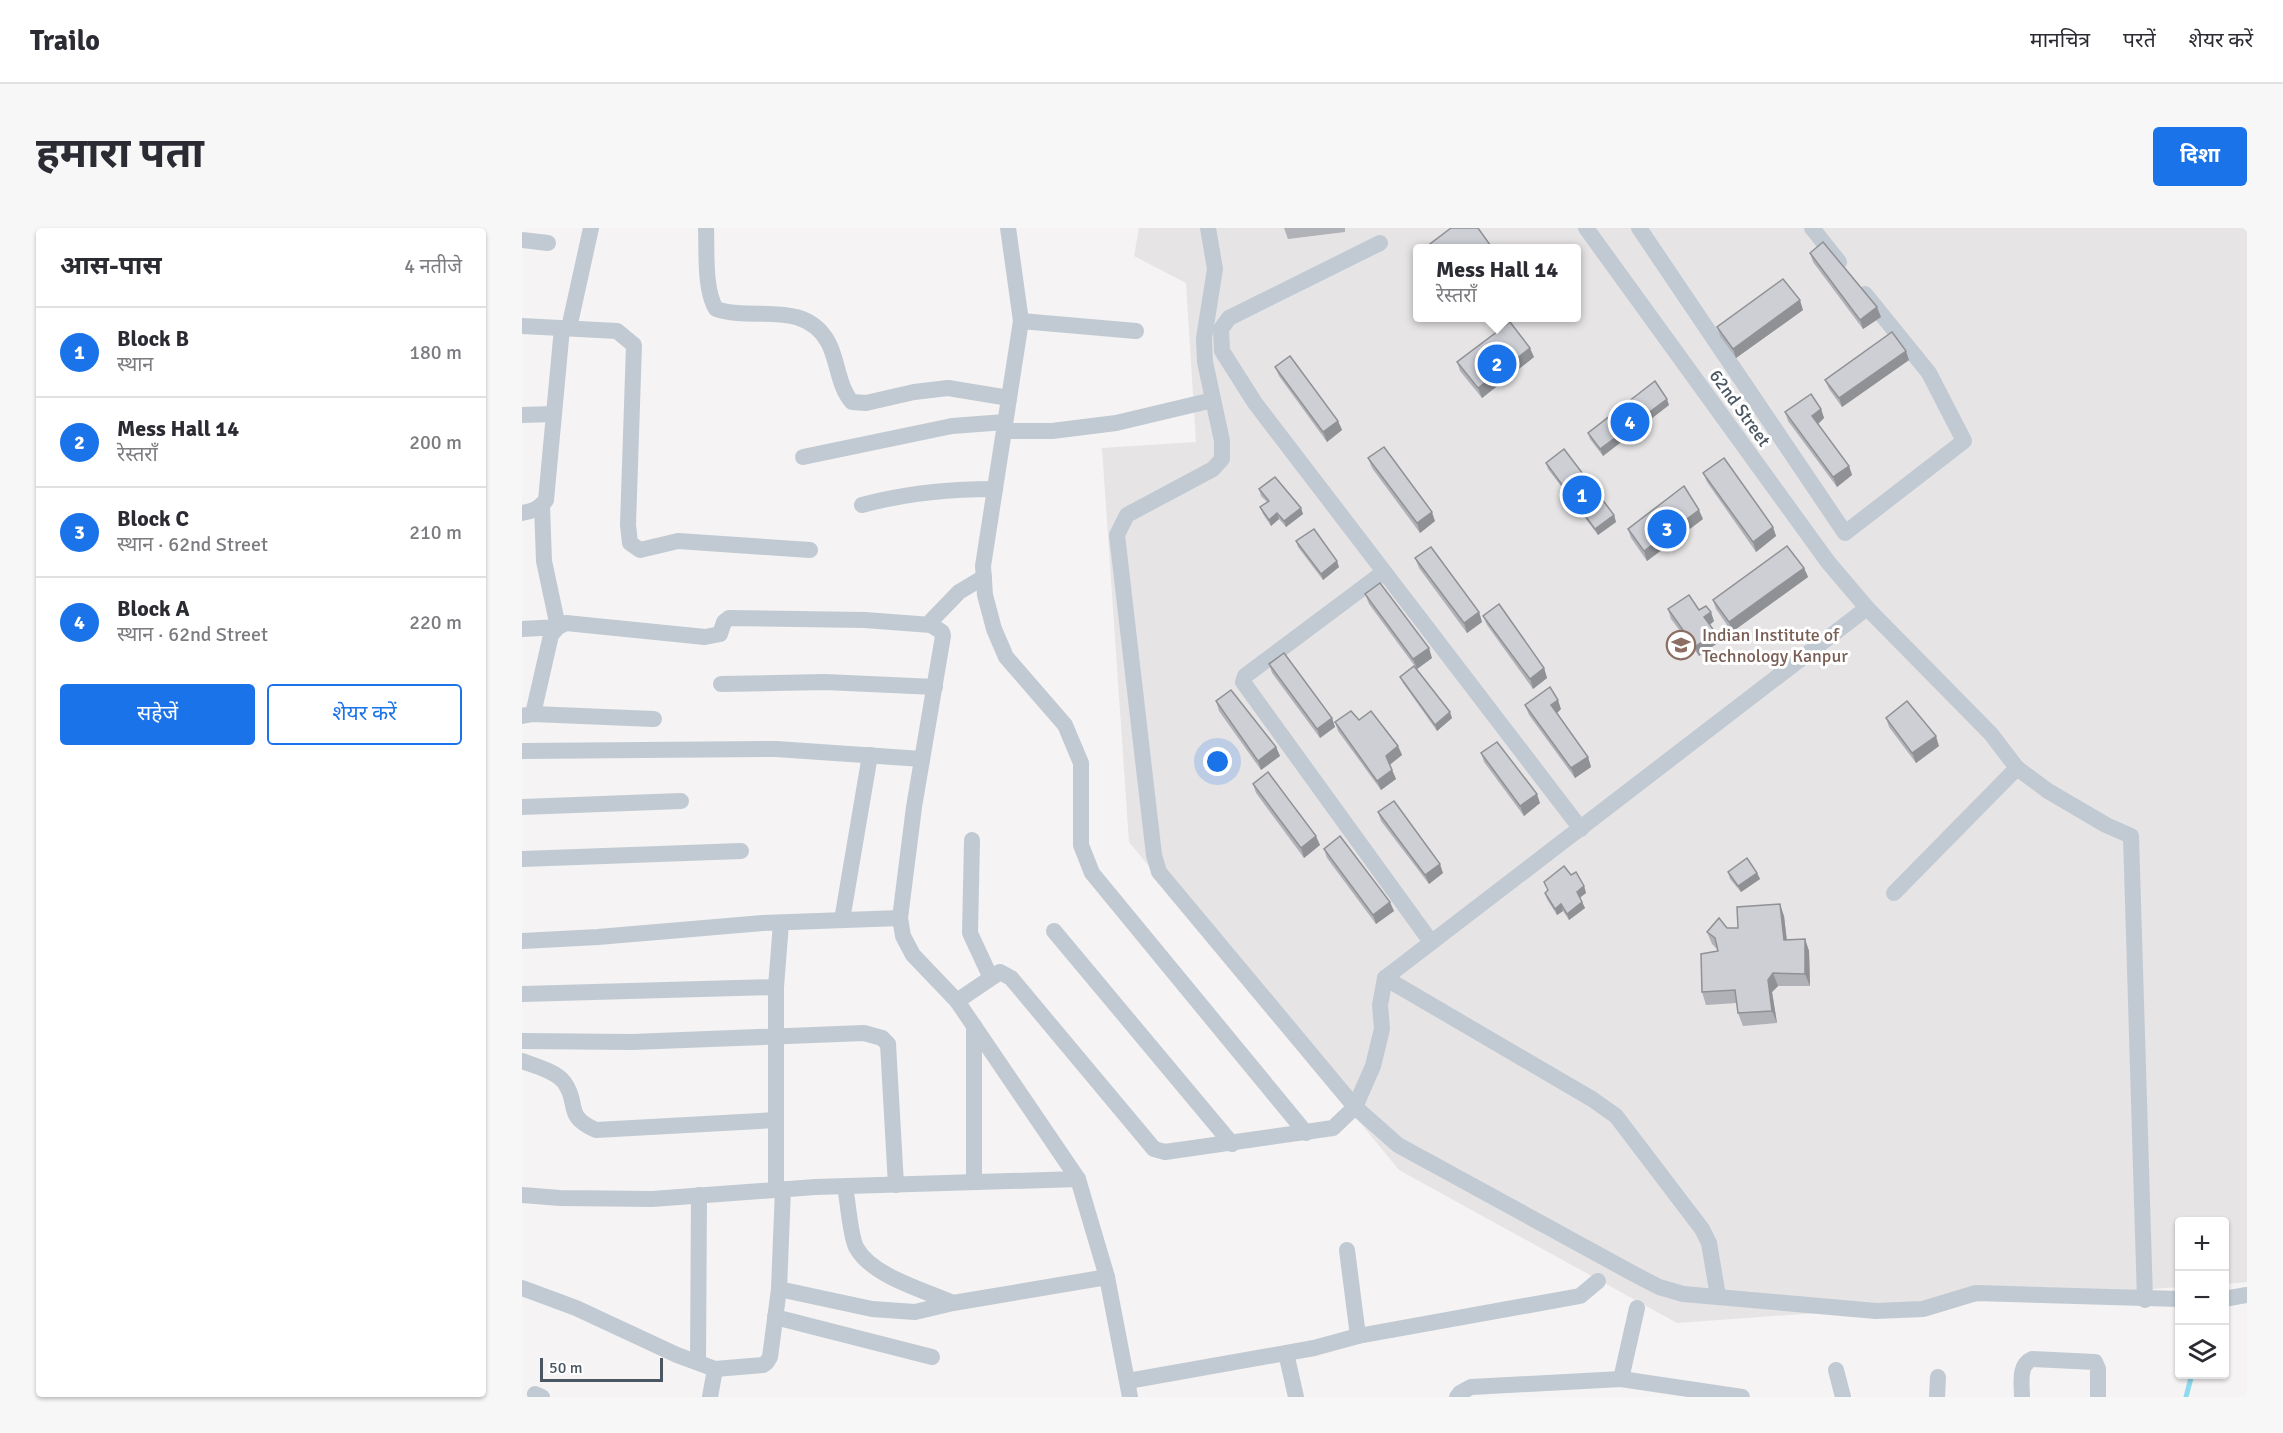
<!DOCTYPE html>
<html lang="hi">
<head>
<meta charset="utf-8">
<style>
  body { margin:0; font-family:Signika,"Noto Sans Devanagari",sans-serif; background:#f7f7f7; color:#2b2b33 }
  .controls { position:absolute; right:18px; bottom:18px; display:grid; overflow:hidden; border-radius:6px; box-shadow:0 2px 4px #0004 }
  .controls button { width:54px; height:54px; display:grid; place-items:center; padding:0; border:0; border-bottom:2px solid #e1e1e2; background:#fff; color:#2b2b33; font:30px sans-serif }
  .scale { position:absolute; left:18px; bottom:15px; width:123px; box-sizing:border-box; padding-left:6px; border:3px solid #4a5661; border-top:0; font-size:16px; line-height:21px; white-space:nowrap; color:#4a5661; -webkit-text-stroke:4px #fff; paint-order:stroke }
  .you { position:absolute; left:696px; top:534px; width:21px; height:21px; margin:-15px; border:4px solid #fff; border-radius:50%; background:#1a73e8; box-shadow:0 0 0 9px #1a73e833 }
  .badge { display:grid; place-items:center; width:39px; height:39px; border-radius:50%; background:#1a73e8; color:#fff; font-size:20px; font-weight:700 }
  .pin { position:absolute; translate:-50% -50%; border:3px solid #fff; box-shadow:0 2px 6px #0006 }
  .popup { position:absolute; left:891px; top:16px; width:168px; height:78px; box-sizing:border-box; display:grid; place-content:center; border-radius:6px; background:#fff; filter:drop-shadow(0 2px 4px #0005); font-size:20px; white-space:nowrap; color:#7c7c81 }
  .popup b { font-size:22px; color:#2b2b33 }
  .popup::after { content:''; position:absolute; left:50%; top:100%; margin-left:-12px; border:12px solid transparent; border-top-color:#fff }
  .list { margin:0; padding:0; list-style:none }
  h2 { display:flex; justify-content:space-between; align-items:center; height:78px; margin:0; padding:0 24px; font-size:26px }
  h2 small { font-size:20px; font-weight:400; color:#7c7c81 }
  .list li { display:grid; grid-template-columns:39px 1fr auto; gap:18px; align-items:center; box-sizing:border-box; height:90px; padding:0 24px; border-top:2px solid #e1e1e2 }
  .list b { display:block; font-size:22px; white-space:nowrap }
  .list p { margin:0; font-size:20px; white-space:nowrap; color:#7c7c81 }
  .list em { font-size:20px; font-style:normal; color:#7c7c81 }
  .actions { display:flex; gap:12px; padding:18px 24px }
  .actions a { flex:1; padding:14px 0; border:2px solid #1a73e8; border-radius:6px; text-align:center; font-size:21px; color:#1a73e8 }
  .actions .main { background:#1a73e8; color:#fff }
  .icon { flex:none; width:33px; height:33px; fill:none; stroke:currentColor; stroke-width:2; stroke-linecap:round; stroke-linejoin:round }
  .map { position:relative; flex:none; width:1725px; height:1169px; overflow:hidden; border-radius:6px }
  header { display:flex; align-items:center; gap:36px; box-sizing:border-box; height:84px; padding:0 30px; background:#fff; border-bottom:2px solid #e1e1e2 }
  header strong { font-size:28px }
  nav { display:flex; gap:33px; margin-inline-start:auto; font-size:21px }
  .intro { display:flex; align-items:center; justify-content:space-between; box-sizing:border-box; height:144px; padding:0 36px }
  h1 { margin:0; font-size:42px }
  .button { padding:15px 27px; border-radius:6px; background:#1a73e8; color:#fff; font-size:21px; font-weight:700 }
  main { display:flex; gap:36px; padding:0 36px }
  aside { flex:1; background:#fff; border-radius:6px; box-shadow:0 2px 4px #0004 }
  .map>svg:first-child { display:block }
  .education { fill:#e6e4e5; fill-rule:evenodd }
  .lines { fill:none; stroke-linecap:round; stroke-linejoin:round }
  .stream { stroke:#90daee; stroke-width:5 }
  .minor { stroke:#c1cad2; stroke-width:16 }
  .wall { fill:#b0b2b7 }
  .shaded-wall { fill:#909195 }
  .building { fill:#cdcfd5; stroke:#909195; stroke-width:1.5 }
  .labels { text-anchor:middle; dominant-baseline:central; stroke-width:6; stroke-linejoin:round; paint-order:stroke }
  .street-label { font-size:18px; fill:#4a5661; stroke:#fff }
  .education-label { font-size:18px; fill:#785e54; stroke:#fff; text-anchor:start }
</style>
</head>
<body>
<header>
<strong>Trailo</strong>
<nav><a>मानचित्र</a><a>परतें</a><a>शेयर करें</a></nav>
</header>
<div class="intro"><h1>हमारा पता</h1><a class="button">दिशा</a></div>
<main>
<aside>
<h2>आस-पास<small>4 नतीजे</small></h2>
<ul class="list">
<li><span class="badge">1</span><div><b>Block B</b><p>स्थान</p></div><em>180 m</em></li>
<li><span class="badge">2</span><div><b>Mess Hall 14</b><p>रेस्तराँ</p></div><em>200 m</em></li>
<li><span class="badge">3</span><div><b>Block C</b><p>स्थान · 62nd Street</p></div><em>210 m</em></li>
<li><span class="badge">4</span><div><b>Block A</b><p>स्थान · 62nd Street</p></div><em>220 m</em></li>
</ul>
<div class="actions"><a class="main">सहेजें</a><a>शेयर करें</a></div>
</aside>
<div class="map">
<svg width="1725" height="1169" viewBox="0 0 1725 1169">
  <rect width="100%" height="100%" fill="#f5f3f3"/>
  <path class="education" d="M617,0H1725V1054L1703,1056L1702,994H1658L1657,1059L1155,1095L877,942L607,614L580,220L674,214L664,55L612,28ZM896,21H1054V90H896Z"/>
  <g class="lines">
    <path class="stream" d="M1664,1169L1670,1146"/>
    <g class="minor">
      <path d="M184,0C185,23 182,61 194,81C232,94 282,71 306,114C316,132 316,159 330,174L344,175L392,164L426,160L487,170"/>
      <path d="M486,0L499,93"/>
      <path d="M686,0L693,41L682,110L683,134L700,213V231L691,241L605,287L595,307L632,627L637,644L833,879L876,917L1112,1046L1137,1059L1161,1066L1354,1083L1401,1081L1454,1065L1658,1071"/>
      <path d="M1064,0L1306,334L1345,380"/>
      <path d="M1117,0L1323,305L1442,213L1407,145L1343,66"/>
      <path d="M1290,0L1317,34"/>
      <path d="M0,12L26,15"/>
      <path d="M858,15L707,90L699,101L700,123L733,175L1059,601"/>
      <path d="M0,98L95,103L112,117L106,297L108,315L118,322L156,313L288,322"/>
      <path d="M47,100L69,0"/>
      <path d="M614,103L499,93L461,338L463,367L472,401L484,429L543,497L559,535V617L570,645L784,905"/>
      <path d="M0,187L32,186"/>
      <path d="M482,203H530L594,195L691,172"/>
      <path d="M281,229L430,198L483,194"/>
      <path d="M340,277C384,265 428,261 473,261"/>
      <path d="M0,285C11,283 17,281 24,272L40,100"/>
      <path d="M862,344L723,448L721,454L909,714"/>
      <path d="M409,397V393L437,364L462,349"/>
      <path d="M0,401L36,399L22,333L20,278"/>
      <path d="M199,456L303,454L413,459"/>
      <path d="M11,486L29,407L36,399L44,395L183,409L198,406L202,394L207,390L343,392L409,397L420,404L421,408L392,579L378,690L381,708L391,727L435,773"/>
      <path d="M0,488L11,486L132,491"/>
      <path d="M0,523L254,521L400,531"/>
      <path d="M0,579L159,573"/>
      <path d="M450,612L448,705L468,748"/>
      <path d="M0,631L219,623"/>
      <path d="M1372,665L1495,540"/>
      <path d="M320,692L348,527"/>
      <path d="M532,703L710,916"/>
      <path d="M0,713L76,709L241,695L378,690"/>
      <path d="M863,750L1070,871L1094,888L1180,1001L1187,1015L1196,1068"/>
      <path d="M0,766L254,759"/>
      <path d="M0,813L110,814L342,805L360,810L366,816L374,957"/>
      <path d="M0,833C13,838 33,843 42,854C58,875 41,888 74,902L254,892"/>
      <path d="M452,954V798"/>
      <path d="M323,959C326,973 328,1007 334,1019C349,1048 402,1062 431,1075"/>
      <path d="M254,962V759L259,695"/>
      <path d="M0,967L38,970L130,971L293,959L556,951"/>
      <path d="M825,1022L836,1108"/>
      <path d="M0,1060L54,1080L155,1127L193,1141L188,1169"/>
      <path d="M257,1061L350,1081L393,1084L431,1075L585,1049"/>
      <path d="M1702,1071L1725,1067"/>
      <path d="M253,1089L410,1129"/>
      <path d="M764,1125L774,1169"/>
      <path d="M176,1134L177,967"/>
      <path d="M193,1141L241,1137L245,1134L248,1129L257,1061L261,961"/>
      <path d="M1314,1142L1321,1169"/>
      <path d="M1099,1151L1115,1080"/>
      <path d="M606,1153L792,1120L836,1108L1058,1068L1076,1053"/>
      <path d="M13,1166L20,1169"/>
      <path d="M608,1169L585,1049L556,951L435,773L478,744L489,750L632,921L643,924L811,900L833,879L851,838L860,801L858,777L863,750L1345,380L1469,506L1495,540L1526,563L1584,597L1609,608L1623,1072"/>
      <path d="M935,1169L938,1165L949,1159L1099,1151L1220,1169"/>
      <path d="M1415,1169L1416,1149"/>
      <path d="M1500,1169C1500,1156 1496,1137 1510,1131L1573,1134L1576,1141V1169"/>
    </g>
  </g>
  <g class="wall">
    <path d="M762,0H823V4L766,11Z"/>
    <path d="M1288,25L1359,89L1341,101L1291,34Z"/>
    <path d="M1281,82L1214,130L1198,108L1195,99Z"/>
    <path d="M1012,129L960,170L938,143L935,134Z"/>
    <path d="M1387,132L1320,179L1307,161L1303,152Z"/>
    <path d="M753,139L816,193L820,202L805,214L757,148Z"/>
    <path d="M1147,177L1081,228L1068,211L1066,205Z"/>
    <path d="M1299,181L1302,190L1296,196L1327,238L1330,247L1315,259L1266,193L1263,184Z"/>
    <path d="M846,230L913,293L898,305L850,240Z"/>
    <path d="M1024,235L1092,287L1094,294L1076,307L1026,241Z"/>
    <path d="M1181,245L1251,299L1254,308L1234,324L1185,254Z"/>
    <path d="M737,261L779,280L781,286L764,299L757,291L749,298L741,286L738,279L745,274L739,268Z"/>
    <path d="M1181,291L1125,333L1109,310L1106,301Z"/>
    <path d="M774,313L817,339L801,352L776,319Z"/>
    <path d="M893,330L957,384L960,394L945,405L897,340Z"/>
    <path d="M1282,340L1286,349L1210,404L1194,381L1191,372Z"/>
    <path d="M843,366L910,430L895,441L847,376Z"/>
    <path d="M1146,381L1177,382L1192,393L1188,397L1197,414L1177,428L1149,391Z"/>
    <path d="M961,388L1022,440L1025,450L1011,461L965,397Z"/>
    <path d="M747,436L810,490L813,499L798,510L750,445Z"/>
    <path d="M878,449L930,490L915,503L881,455Z"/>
    <path d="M694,473L754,519L758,528L739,542L697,483Z"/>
    <path d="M1003,477L1039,481L1035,485L1066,529L1069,539L1053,550L1007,487Z"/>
    <path d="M1364,490L1417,518L1394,535L1367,499Z"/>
    <path d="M837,492L876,518L880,527L868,537L874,551L859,562L816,503L813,494Z"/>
    <path d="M959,525L1018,575L1002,588L962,534Z"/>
    <path d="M731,556L798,617L782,630L734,565Z"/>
    <path d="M856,584L921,645L907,656L859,593Z"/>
    <path d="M802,621L872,683L854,696L805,630Z"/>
    <path d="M1206,644L1235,645L1238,651L1219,664L1208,651Z"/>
    <path d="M1049,647L1062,658L1064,665L1058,670L1063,680L1047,692L1041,683L1035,687L1025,671L1023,665L1026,662L1022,654Z"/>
    <path d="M1262,688L1265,712L1283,711L1287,723L1288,758H1256L1250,764L1255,795L1221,798L1216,785L1215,775L1184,777L1180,764L1196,723L1195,721L1190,716L1185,704L1205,700H1216Z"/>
  </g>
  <g class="shaded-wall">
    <path d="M1278,72L1281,82L1214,130L1211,121Z"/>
    <path d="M1355,79L1359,89L1341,101L1338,92Z"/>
    <path d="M1008,120L1012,129L960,170L956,160Z"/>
    <path d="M1384,123L1387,132L1320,179L1317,170Z"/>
    <path d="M1145,171L1147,177L1081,228L1078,221Z"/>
    <path d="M1299,181L1302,190L1294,198L1290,188Z"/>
    <path d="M816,193L820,202L805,214L801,204Z"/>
    <path d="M1327,238L1330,247L1315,259L1311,249Z"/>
    <path d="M779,280L781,286L764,299L762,293Z"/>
    <path d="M1177,282L1181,291L1125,333L1122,323Z"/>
    <path d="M910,284L913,293L898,305L895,295Z"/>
    <path d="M755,285L757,291L749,298L747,292Z"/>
    <path d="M1092,287L1094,294L1076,307L1073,301Z"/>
    <path d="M1251,299L1254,308L1234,324L1231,314Z"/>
    <path d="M815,333L817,339L801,352L799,346Z"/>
    <path d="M1282,340L1286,349L1210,404L1207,394Z"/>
    <path d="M957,384L960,394L945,405L942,395Z"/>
    <path d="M1189,384L1192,393L1186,398L1182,389Z"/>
    <path d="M1193,404L1197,414L1177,428L1173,419Z"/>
    <path d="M907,420L910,430L895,441L891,431Z"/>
    <path d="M1022,440L1025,450L1011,461L1008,451Z"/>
    <path d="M1036,472L1039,481L1033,487L1029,477Z"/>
    <path d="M928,484L930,490L915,503L913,497Z"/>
    <path d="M810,490L813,499L798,510L795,501Z"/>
    <path d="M1414,508L1417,518L1394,535L1390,525Z"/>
    <path d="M876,518L880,527L867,537L864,528Z"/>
    <path d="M754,519L758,528L739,542L736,533Z"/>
    <path d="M1066,529L1069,539L1053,550L1049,540Z"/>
    <path d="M870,542L874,551L859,562L855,553Z"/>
    <path d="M1015,566L1018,575L1002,588L998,578Z"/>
    <path d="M794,608L798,617L782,630L779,620Z"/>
    <path d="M918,636L921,645L907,656L903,647Z"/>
    <path d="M1235,645L1238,651L1219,664L1216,658Z"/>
    <path d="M1062,658L1064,665L1057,670L1055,664Z"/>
    <path d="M868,674L872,683L854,696L851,687Z"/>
    <path d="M1060,674L1063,680L1047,692L1045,686Z"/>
    <path d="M1039,676L1041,683L1035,687L1033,681Z"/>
    <path d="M1258,676L1262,688L1266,724L1262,712Z"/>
    <path d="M1283,711L1287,723L1288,758L1283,746Z"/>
    <path d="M1251,745L1256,758L1250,764L1255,795L1250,783L1246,752Z"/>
  </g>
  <g class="building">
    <path d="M929,0H956L971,21H912L908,16Z"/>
    <path d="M1301,14L1355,79L1338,92L1288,25Z"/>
    <path d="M1261,51L1278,72L1211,121L1195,99Z"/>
    <path d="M988,94L1008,120L956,160L935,134Z"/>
    <path d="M1370,104L1384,123L1317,170L1303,152Z"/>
    <path d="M768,128L816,193L801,204L753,139Z"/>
    <path d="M1133,153L1145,171L1078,221L1066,205Z"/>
    <path d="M1289,166L1299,181L1290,188L1327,238L1311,249L1263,184Z"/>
    <path d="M862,219L910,284L895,295L846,230Z"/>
    <path d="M1042,221L1092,287L1073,301L1024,235Z"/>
    <path d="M1202,230L1251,299L1231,314L1181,245Z"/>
    <path d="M753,249L779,280L762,293L755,285L747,292L738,279L747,273L737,261Z"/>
    <path d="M1162,258L1177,282L1122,323L1106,301Z"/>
    <path d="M792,301L815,333L799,346L774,313Z"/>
    <path d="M1265,318L1282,340L1207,394L1191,372Z"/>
    <path d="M909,319L957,384L942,395L893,330Z"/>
    <path d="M858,355L907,420L891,431L843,366Z"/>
    <path d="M1167,367L1177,382L1184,378L1189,384L1182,389L1193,404L1173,419L1146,381Z"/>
    <path d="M977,376L1022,440L1008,451L961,388Z"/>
    <path d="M762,425L810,490L795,501L747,436Z"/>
    <path d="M892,438L928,484L913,497L878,449Z"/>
    <path d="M1028,459L1036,472L1029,477L1066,529L1049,540L1003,477Z"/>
    <path d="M709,462L754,519L736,533L694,473Z"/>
    <path d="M1385,473L1414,508L1390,525L1364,490Z"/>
    <path d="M829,483L837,492L849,483L876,518L864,528L870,542L855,553L813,494Z"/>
    <path d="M975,514L1015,566L998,578L959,525Z"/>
    <path d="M746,544L794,608L779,620L731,556Z"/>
    <path d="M872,573L918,636L903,647L856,584Z"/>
    <path d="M818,608L868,674L851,687L802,621Z"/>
    <path d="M1225,630L1235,645L1216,658L1206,644Z"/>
    <path d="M1042,638L1049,647L1054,644L1062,658L1055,664L1060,674L1045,686L1039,676L1033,681L1023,665L1026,662L1022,654Z"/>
    <path d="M1258,676L1262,712L1283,711V746L1251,745L1246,752L1250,783L1216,785L1213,762L1180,764L1179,726L1196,723L1193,710L1185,704L1197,690L1205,700H1216L1215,679Z"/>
  </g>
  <defs>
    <g id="university-ring" transform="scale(1.5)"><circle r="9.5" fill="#fff" stroke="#8d6e63" stroke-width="1.5"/><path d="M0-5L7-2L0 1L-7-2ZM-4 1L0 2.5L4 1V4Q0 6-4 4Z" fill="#8d6e63"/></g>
  </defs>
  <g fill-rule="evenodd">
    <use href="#university-ring" x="1159" y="417"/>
  </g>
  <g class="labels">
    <g class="street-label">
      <text transform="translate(1218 180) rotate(54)">62nd Street</text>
    </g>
    <g class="education-label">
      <text x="1180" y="407">Indian Institute of<tspan x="1180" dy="21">Technology Kanpur</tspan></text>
    </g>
  </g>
</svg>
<div class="controls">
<button>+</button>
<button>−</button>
<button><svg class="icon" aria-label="layers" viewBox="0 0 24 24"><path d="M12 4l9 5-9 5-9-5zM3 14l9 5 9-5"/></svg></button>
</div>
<div class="scale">50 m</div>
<div class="you"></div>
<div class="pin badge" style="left:1060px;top:267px">1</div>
<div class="pin badge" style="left:975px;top:136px">2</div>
<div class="popup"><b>Mess Hall 14</b>रेस्तराँ</div>
<div class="pin badge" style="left:1145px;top:301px">3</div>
<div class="pin badge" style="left:1108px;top:194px">4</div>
</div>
</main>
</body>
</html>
